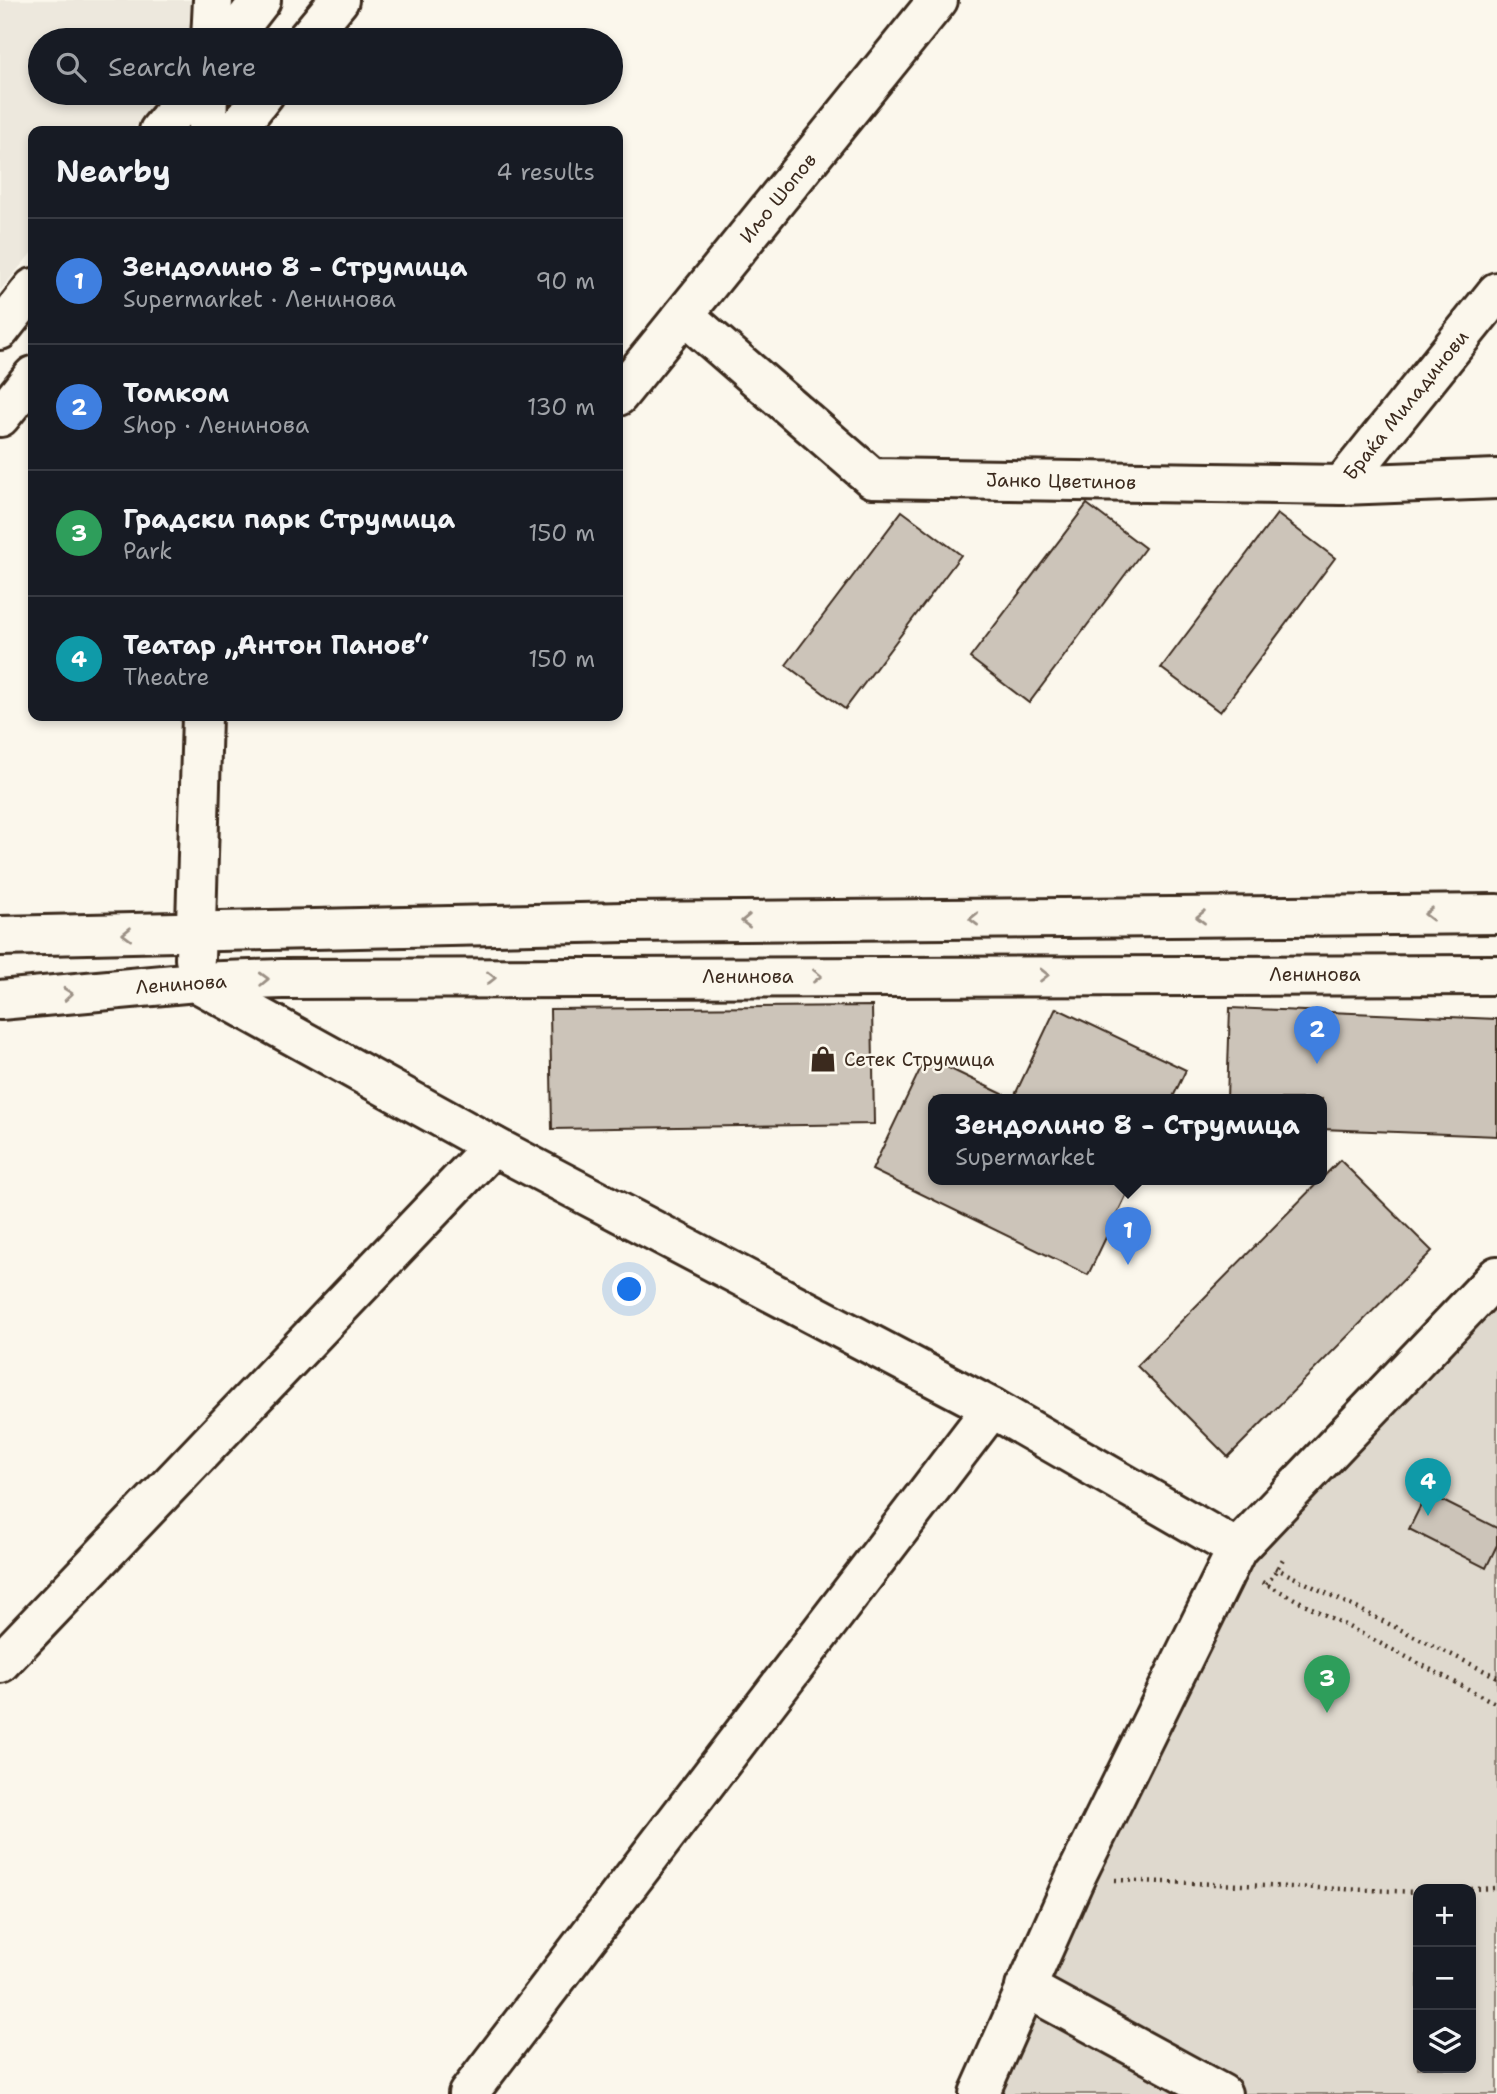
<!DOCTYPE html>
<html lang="en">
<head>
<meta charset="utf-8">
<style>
  body { margin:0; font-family:"Shantell Sans",sans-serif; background:#242831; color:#f1f3f6 }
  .controls { position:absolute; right:21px; bottom:21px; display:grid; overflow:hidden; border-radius:14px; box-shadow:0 4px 10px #0003 }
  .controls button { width:63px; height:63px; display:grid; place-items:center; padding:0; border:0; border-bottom:2px solid #363941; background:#171b24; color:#f1f3f6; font:35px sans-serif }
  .you { position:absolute; left:630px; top:1290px; width:24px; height:24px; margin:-18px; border:5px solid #fff; border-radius:50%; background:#1a73e8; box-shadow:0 0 0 10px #1a73e833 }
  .badge { display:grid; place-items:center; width:46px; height:46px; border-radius:50%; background:#9f9995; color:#fff; font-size:23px; font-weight:700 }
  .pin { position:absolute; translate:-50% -58px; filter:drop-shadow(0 2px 4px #0008) }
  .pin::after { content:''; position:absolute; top:37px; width:24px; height:21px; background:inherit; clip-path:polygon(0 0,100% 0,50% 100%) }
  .popup { position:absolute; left:928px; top:1094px; width:399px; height:91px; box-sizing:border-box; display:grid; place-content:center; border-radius:14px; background:#171b24; filter:drop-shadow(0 2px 5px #0005); font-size:23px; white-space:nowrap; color:#9ea1a6 }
  .popup b { font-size:26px; color:#f1f3f6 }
  .popup::after { content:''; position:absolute; left:50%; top:100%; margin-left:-14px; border:14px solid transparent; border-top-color:#171b24 }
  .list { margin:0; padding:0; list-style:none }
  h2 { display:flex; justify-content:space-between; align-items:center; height:91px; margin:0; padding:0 28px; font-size:30px }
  h2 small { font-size:23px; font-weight:400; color:#9ea1a6 }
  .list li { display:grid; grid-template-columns:46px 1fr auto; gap:21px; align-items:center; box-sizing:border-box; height:126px; padding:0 28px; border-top:2px solid #363941 }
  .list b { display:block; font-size:26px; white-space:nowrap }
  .list p { margin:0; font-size:23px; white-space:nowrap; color:#9ea1a6 }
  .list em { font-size:23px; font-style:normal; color:#9ea1a6 }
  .icon { flex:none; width:38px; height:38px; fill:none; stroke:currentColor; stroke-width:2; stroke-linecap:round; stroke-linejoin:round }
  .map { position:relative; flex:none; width:1497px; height:2094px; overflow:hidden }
  .search { position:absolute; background:#171b24; box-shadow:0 4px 10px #0003; left:28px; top:28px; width:595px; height:77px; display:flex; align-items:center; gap:18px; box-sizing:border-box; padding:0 24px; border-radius:38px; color:#9ea1a6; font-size:26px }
  .panel { position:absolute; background:#171b24; box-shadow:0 4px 10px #0003; left:28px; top:126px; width:595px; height:595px; border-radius:14px }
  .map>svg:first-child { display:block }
  .built { fill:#ede8dd }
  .green { fill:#dfd9ce; stroke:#8d8276; stroke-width:2; fill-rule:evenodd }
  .building { fill:#ccc4b9; stroke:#3b2a1e; stroke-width:2 }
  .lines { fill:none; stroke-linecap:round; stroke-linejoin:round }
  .minor-casing { stroke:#3b2a1e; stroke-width:44 }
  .major-casing { stroke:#3b2a1e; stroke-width:44 }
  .path { stroke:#3b2a1e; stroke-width:4.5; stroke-dasharray:2 5; stroke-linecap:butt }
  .minor { stroke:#fbf7ec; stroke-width:38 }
  .major { stroke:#fbf7ec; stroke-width:38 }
  .oneway { stroke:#9b9085 }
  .labels { text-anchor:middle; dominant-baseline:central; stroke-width:5; stroke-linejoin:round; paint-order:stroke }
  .street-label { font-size:19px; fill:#3b2a1e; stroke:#fbf7ec }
  .poi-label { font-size:19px; fill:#3b2a1e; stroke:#fbf7ec; text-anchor:start }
</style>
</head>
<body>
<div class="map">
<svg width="1497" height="2094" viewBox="0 0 1497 2094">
  <rect width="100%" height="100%" fill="#fbf7ec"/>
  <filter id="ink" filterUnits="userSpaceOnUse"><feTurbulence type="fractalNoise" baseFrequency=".0143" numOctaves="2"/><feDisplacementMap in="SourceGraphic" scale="14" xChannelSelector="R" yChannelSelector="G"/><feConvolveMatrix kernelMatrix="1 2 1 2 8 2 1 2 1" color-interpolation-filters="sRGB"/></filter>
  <g filter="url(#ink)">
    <path class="built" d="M0,0H240L207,40H40V93H163L132,131H33V251L0,291Z"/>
    <path class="green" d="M1497,1276V2094H979L1237,1549ZM1418,1889H1471V2068H1418Z"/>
    <g class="building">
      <path d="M1087,504L1145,548L1029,703L970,658Z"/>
      <path d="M902,511L961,555L845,709L786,665Z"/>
      <path d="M1277,514L1335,558L1220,712L1161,668Z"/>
      <path d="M872,1006L874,1124L552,1129L550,1009Z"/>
      <path d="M1056,1008L1186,1070L1172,1099H1013Z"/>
      <path d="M1230,1008L1497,1019V1136L1322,1129V1099H1227Z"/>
      <path d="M926,1057L1013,1099H934V1179H1134L1088,1275L872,1170Z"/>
      <path d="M1340,1160L1432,1251L1228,1457L1137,1366Z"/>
      <path d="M1427,1493L1497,1528V1545L1486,1568L1409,1529Z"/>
    </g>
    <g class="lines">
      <g class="minor-casing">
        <g id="minor">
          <path d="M211,40L213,0"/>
          <path d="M207,131L208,93"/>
          <path d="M684,315L872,478L1342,485L1497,479"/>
          <path d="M618,396L938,0"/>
          <path d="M1342,485L1497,292"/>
          <path d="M0,936L625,922L1497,914"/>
          <path d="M195,959L202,716"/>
          <path d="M196,982L493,1146L992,1408L1237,1549"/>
          <path d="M0,1000L196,982L282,979L1497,975"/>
          <path d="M0,1663L493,1146"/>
          <path d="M1025,1987L1222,2094"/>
          <path d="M468,2094L992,1408"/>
          <path d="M979,2094L1075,1878L1237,1549L1497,1276"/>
        </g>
      </g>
      <g class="major-casing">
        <g id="major">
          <path d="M230,40L261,0"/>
          <path d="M306,40L339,0"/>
          <path d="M159,131L190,93"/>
          <path d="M235,131L265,93"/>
          <path d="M0,330L33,288"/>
          <path d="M0,417L33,376"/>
        </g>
      </g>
      <g class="path">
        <path d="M1275,1568L1497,1677"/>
        <path d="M1262,1582L1497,1704"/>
        <path d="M1267,1585L1283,1559"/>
        <path d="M1115,1880L1418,1892"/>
        <path d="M1471,1889L1497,1888"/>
      </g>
      <use href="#minor" class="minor"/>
      <use href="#major" class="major"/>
    </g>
    <defs><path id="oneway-chevron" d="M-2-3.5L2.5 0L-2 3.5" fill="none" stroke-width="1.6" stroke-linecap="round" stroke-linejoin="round" transform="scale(1.75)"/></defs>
    <g class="oneway">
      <use href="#oneway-chevron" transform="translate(1429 914) rotate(179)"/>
      <use href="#oneway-chevron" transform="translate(1201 917) rotate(179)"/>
      <use href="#oneway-chevron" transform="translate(974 919) rotate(179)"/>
      <use href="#oneway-chevron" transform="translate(746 921) rotate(179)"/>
      <use href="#oneway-chevron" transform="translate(127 934) rotate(179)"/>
      <use href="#oneway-chevron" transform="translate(1044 975)"/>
      <use href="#oneway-chevron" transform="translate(817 976)"/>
      <use href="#oneway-chevron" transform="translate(491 978)"/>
      <use href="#oneway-chevron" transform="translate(264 979) rotate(-2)"/>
      <use href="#oneway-chevron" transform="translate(68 994) rotate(-5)"/>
    </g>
  </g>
  <defs>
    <g id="shop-bare" transform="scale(2.1)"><path d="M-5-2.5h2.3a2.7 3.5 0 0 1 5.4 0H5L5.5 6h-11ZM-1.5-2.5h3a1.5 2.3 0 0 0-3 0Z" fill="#3b2a1e" stroke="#fbf7ec" stroke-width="2.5" paint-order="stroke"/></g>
  </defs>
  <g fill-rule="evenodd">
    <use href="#shop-bare" x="823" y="1059"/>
  </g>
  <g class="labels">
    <g class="street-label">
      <text transform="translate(778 198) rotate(-51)">Иљо Шопов</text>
      <text transform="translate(1406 405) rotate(-51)">Браќа Миладинови</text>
      <text transform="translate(1061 481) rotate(1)">Јанко Цветинов</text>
      <text x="1315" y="974">Ленинова</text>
      <text x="748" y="976">Ленинова</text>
      <text transform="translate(181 984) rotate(-4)">Ленинова</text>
    </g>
    <g class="poi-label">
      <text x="844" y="1059">Сетек Струмица</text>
    </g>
  </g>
</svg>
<div class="controls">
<button>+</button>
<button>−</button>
<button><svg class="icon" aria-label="layers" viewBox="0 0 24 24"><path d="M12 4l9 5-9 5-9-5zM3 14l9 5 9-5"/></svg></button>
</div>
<div class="you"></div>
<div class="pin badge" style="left:1128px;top:1265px;background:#3f7fe0">1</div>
<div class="popup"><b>Зендолино 8 - Струмица</b>Supermarket</div>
<div class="pin badge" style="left:1317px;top:1064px;background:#3f7fe0">2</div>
<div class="pin badge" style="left:1327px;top:1713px;background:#2e9e5b">3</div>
<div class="pin badge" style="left:1428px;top:1516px;background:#0f9aa8">4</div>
<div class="search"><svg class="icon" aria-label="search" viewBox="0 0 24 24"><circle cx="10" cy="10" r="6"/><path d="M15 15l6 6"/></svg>Search here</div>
<section class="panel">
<h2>Nearby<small>4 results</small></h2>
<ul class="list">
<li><span class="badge" style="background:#3f7fe0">1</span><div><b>Зендолино 8 - Струмица</b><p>Supermarket · Ленинова</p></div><em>90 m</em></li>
<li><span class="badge" style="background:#3f7fe0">2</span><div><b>Томком</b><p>Shop · Ленинова</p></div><em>130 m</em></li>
<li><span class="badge" style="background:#2e9e5b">3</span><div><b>Градски парк Струмица</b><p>Park</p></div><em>150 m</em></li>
<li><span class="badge" style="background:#0f9aa8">4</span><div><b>Театар „Антон Панов“</b><p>Theatre</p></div><em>150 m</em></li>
</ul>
</section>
</div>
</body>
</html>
